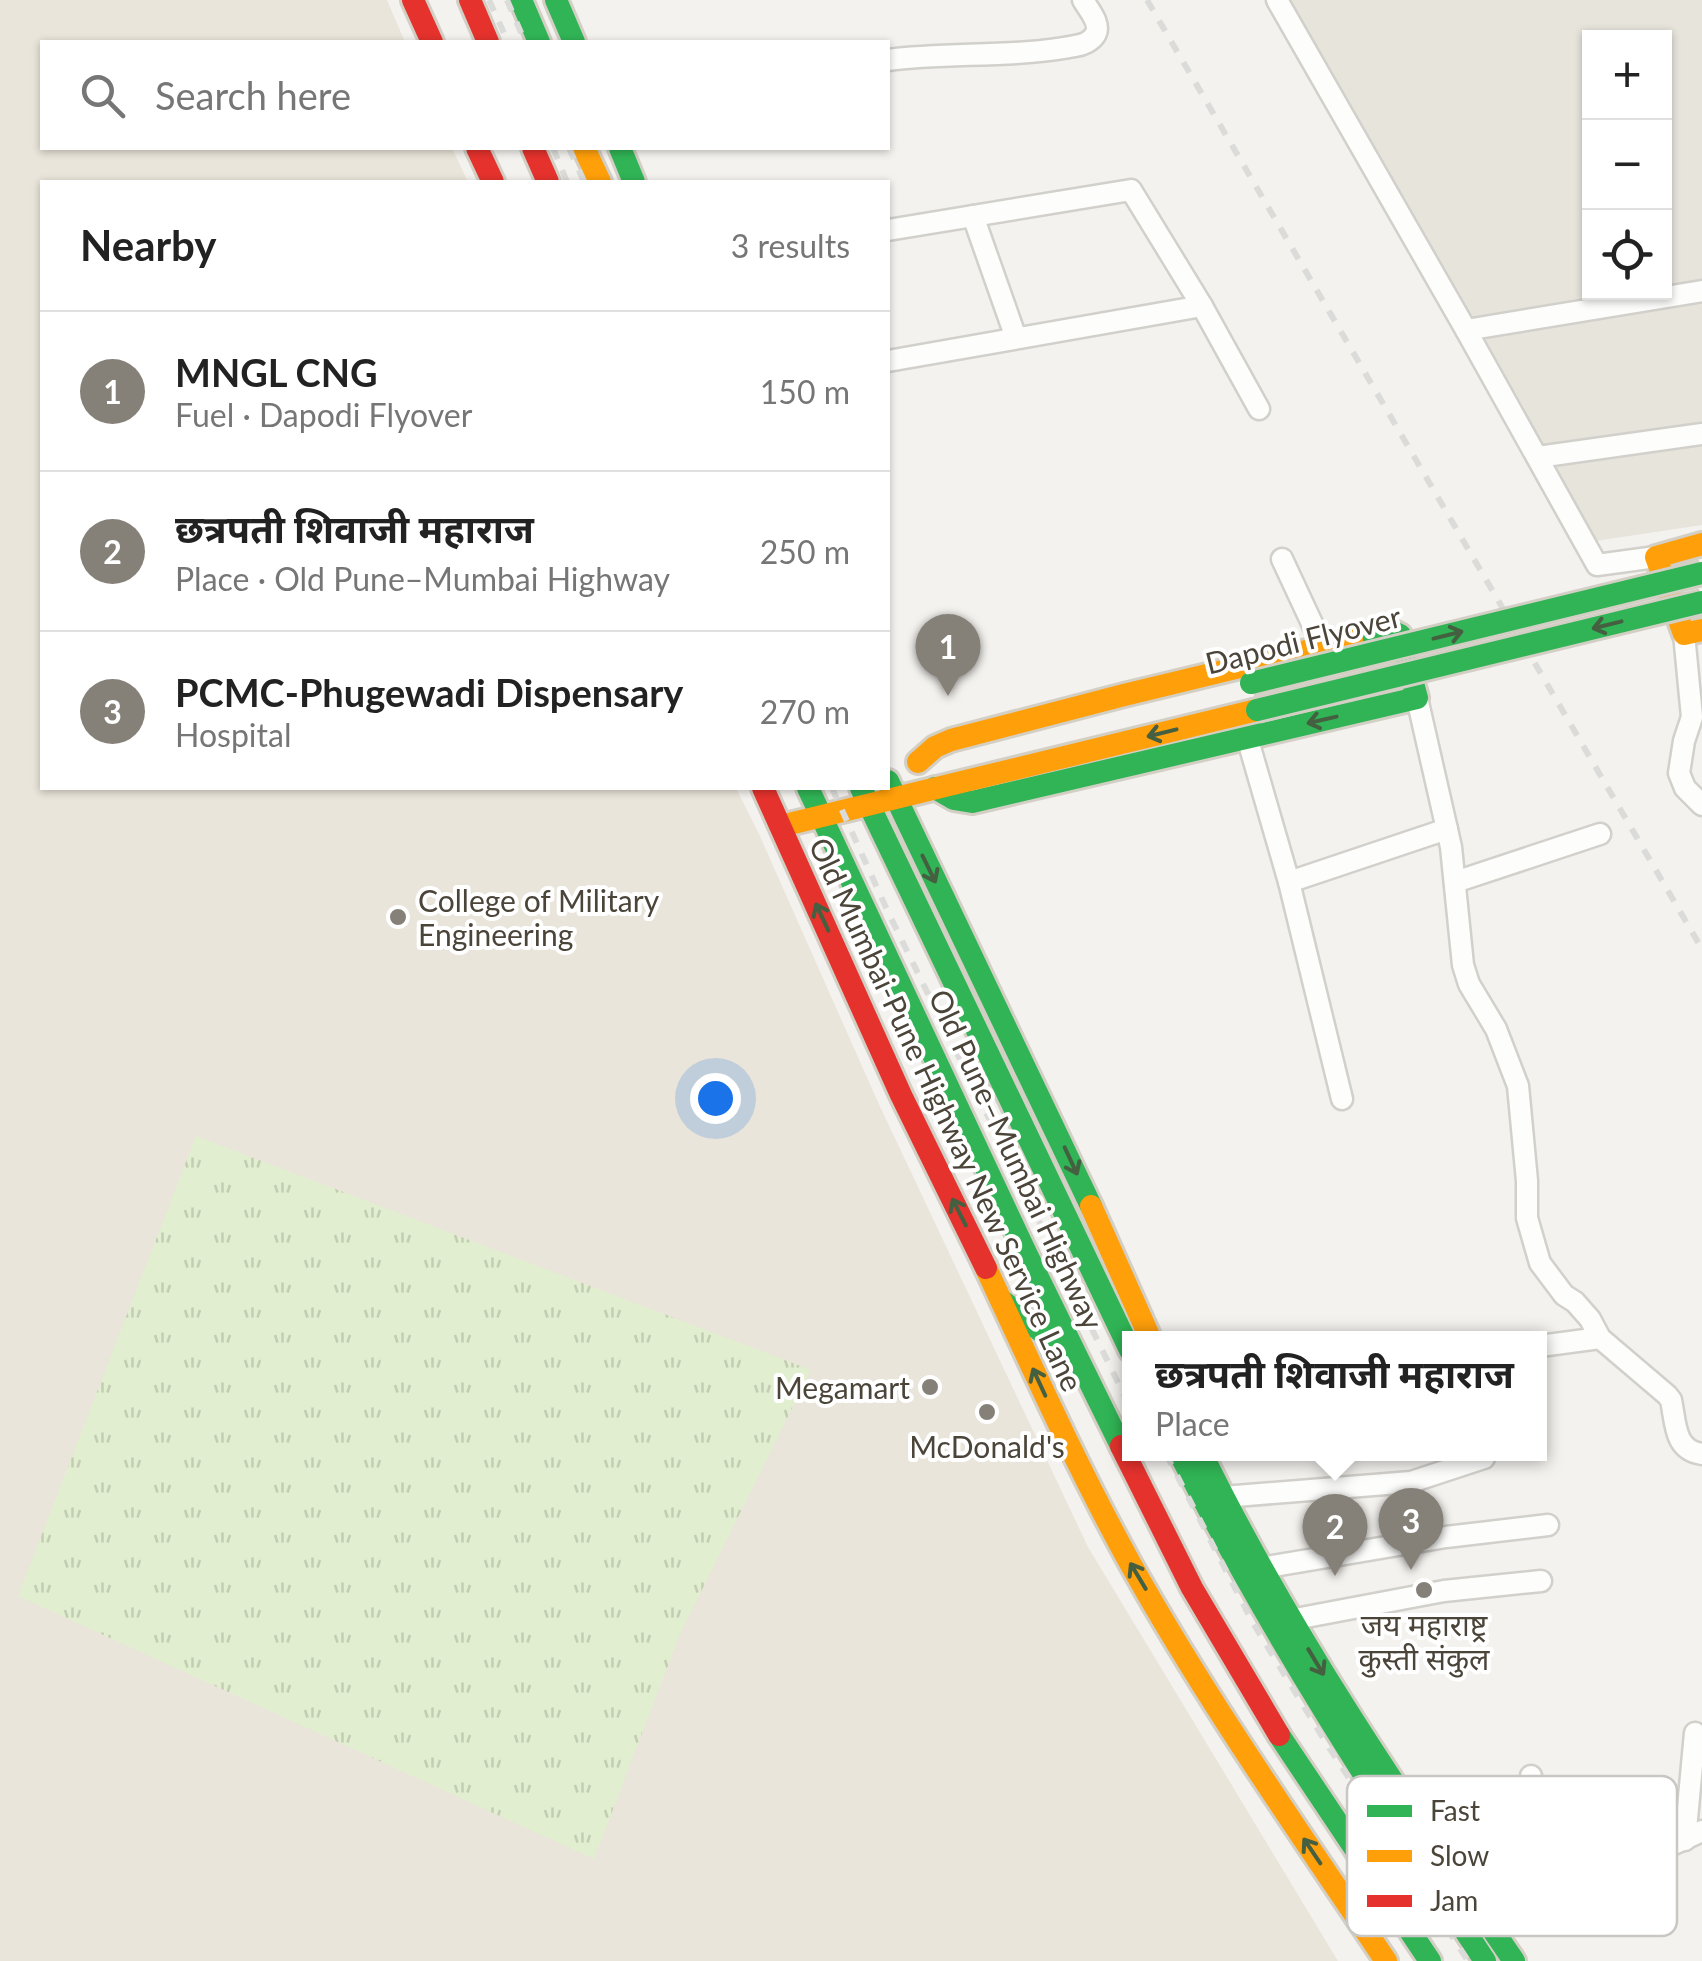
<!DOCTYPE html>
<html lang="en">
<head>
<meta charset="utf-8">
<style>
  body { margin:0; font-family:Lato,"Noto Sans Devanagari",sans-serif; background:#f2f2f2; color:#222 }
  .controls { position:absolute; right:30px; top:30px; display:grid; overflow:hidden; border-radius:0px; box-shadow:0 2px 8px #0004 }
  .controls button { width:90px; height:90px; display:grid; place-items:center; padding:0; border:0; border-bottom:2px solid #e0e0e0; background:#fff; color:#222; font:50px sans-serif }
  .you { position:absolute; left:715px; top:1098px; width:35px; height:35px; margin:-25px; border:8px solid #fff; border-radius:50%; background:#1a73e8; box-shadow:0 0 0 15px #1a73e833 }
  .badge { display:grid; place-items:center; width:65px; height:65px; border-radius:50%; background:#868178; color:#fff; font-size:32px; font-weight:700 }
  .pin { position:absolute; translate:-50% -82px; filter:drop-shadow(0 2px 5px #0008) }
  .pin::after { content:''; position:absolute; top:52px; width:35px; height:30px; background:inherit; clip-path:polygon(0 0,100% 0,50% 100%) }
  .popup { position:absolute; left:1122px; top:1331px; width:425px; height:130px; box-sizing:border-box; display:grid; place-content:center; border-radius:0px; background:#fff; filter:drop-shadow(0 2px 8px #0005); font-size:32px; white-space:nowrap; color:#767676 }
  .popup b { font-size:38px; color:#222 }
  .popup::after { content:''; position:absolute; left:50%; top:100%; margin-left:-20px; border:20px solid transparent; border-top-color:#fff }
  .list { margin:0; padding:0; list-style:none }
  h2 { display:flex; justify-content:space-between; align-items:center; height:130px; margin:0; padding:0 40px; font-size:42px }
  h2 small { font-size:32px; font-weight:400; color:#767676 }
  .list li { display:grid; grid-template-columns:65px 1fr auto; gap:30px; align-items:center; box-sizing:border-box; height:160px; padding:0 40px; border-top:2px solid #e0e0e0 }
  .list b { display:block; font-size:38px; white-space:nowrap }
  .list p { margin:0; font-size:32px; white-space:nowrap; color:#767676 }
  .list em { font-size:32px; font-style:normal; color:#767676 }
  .icon { flex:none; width:55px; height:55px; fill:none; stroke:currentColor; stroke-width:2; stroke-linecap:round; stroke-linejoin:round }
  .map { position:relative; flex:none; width:1702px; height:1961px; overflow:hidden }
  .search { position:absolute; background:#fff; box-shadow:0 2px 8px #0004; left:40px; top:40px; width:850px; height:110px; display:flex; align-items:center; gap:25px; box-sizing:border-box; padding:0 35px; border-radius:0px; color:#767676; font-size:38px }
  .panel { position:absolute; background:#fff; box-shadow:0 2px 8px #0004; left:40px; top:180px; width:850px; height:610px; border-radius:0px }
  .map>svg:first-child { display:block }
  .residential { fill:#e7e4dc; fill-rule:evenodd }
  .education { fill:#eae5da }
  .park { fill:url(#park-tufts) }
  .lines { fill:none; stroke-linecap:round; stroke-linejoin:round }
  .street-casing { stroke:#d2d0cb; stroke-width:25 }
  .fast-casing { stroke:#d3cfc5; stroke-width:28 }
  .slow-casing { stroke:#d3cfc5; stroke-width:28 }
  .jam-casing { stroke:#d3cfc5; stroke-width:28 }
  .street { stroke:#fdfdfc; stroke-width:20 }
  .fast { stroke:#30b455; stroke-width:22 }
  .slow { stroke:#ff9f0a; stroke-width:22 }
  .jam { stroke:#e5322d; stroke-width:22 }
  .rail { stroke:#dbdbda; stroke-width:6; stroke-dasharray:12 12; stroke-linecap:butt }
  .fast-bridge-casing { stroke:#d3cfc5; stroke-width:28; stroke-linecap:butt }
  .fast-bridge { stroke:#30b455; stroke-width:22 }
  .oneway { stroke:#446040 }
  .poi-dot { fill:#868178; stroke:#fff; stroke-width:4 }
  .labels { text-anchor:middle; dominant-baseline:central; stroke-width:8; stroke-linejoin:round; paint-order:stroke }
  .street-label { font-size:30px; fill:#4b4439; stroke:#fff }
  .poi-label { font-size:30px; fill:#4b4439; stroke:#fff }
  .key { fill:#fff; stroke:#c9c7c4; stroke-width:2.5 }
  .key-label { font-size:28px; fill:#4b4439 }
</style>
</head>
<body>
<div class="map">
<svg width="1702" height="1961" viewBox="0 0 1702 1961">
  <defs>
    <pattern id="park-tufts" width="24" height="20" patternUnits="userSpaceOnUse" patternTransform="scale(2.5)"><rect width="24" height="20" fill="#e1eecf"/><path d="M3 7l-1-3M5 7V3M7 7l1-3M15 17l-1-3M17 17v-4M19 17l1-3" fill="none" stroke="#c3cdb2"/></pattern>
  </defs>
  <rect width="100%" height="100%" fill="#f4f2ee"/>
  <path class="residential" d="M1277,0H1702V525L1589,542ZM1590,38H1664V292H1590Z"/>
  <path class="education" d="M0,0H387L405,42H42V148H452L468,182H42V788H736L759,834L877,1100L1088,1547L1338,1961H0Z"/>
  <path class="park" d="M196,1136L811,1370L680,1634L594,1859L18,1596Z"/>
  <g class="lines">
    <g class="street-casing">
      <g id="street">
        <path d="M1277,0L1466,330L1597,565L1656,557"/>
        <path d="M888,60C949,52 1014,58 1075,46C1083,45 1091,41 1095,35C1102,24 1088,9 1083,0"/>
        <path d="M973,216L1016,338"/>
        <path d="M888,230L1131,190L1202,306"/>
        <path d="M1466,330L1702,291"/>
        <path d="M888,361L1202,306L1259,409"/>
        <path d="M1538,457L1702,434"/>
        <path d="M1282,559L1323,647"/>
        <path d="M1684,634L1692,717L1684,741L1679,773L1685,788L1702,805"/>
        <path d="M1417,698L1451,847L1463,965L1469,984L1496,1029L1518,1086L1527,1181V1218L1540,1263L1564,1295L1575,1302L1590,1319L1600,1338L1667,1395L1671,1400C1676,1424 1674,1450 1702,1454"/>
        <path d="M1247,737L1289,882L1342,1099"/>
        <path d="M1289,882L1447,829"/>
        <path d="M1455,882L1600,834"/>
        <path d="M1540,1346L1600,1338"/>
        <path d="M1223,1497L1411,1482L1484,1458"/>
        <path d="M1261,1568L1446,1537L1548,1525"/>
        <path d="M1290,1620L1444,1591L1541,1581"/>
        <path d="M1685,1840L1695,1733"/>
        <path d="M1440,1852L1612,1860L1650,1855L1702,1831"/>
        <path d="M1530,1856L1531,1776"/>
      </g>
    </g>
    <g class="fast-casing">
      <g id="fast">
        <path d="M521,0L539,42"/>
        <path d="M556,0L574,42"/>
        <path d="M620,148L634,182"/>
        <path d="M888,781L1091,1206"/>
        <path d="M808,788L1026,1253L1121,1446"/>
        <path d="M861,788L1130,1350"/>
        <path d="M935,788L954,799L972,802L1417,698L1400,635L1392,631L1352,640"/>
        <path d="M1001,1300L1071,1355"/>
        <path d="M1180,1454C1269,1631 1376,1796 1485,1961"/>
        <path d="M1202,1454C1290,1634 1401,1796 1514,1961"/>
        <path d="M1279,1735L1430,1961"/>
      </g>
    </g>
    <g class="slow-casing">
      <g id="slow">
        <path d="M584,148L600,182"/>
        <path d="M1702,544L1656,557L1684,634L1702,630"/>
        <path d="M918,762L935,747L951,740L1124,695L1352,640"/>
        <path d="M781,826L1257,710"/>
        <path d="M1091,1206L1150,1338"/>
        <path d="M986,1268C1032,1367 1077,1467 1130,1563C1207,1701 1298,1830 1386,1961"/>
      </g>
    </g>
    <g class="jam-casing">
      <g id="jam">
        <path d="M413,0L432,42"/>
        <path d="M470,0L488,42"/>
        <path d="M477,148L493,182"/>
        <path d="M533,148L548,182"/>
        <path d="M763,788L901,1095L986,1268"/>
        <path d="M1121,1446L1192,1588L1279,1735"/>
      </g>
    </g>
    <use href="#street" class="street"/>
    <use href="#fast" class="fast"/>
    <use href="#slow" class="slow"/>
    <use href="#jam" class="jam"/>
    <g class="rail">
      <path d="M489,0L508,42"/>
      <path d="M507,0L525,42"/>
      <path d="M1147,0L1702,949"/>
      <path d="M553,148L567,182"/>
      <path d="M569,148L584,182"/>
      <path d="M832,788L888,912L1130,1407"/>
      <path d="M1166,1454L1253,1623L1328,1746L1468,1961"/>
    </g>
    <g class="fast-bridge-casing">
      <g id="fast-bridge">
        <path d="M1251,683L1702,573"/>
        <path d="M1257,710L1702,602"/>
      </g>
    </g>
    <use href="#fast-bridge" class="fast-bridge"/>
  </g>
  <defs><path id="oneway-shaft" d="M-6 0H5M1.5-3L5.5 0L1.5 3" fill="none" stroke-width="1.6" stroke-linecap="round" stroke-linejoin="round" transform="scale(2.5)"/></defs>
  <g class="oneway">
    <use href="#oneway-shaft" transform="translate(1607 625) rotate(166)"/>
    <use href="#oneway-shaft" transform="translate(1448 635) rotate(-14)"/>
    <use href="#oneway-shaft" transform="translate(1322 720) rotate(167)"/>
    <use href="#oneway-shaft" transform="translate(1162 733) rotate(166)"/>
    <use href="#oneway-shaft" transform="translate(929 869) rotate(64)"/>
    <use href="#oneway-shaft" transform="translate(822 917) rotate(-115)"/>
    <use href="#oneway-shaft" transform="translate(1071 1161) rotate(65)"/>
    <use href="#oneway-shaft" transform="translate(959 1212) rotate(-117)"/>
    <use href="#oneway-shaft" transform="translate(1039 1382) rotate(-115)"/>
    <use href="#oneway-shaft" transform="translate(1138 1576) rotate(-121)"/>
    <use href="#oneway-shaft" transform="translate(1316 1662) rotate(59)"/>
    <use href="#oneway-shaft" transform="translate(1312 1851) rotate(-124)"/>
  </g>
  <g class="poi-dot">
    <circle cx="398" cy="917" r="10"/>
    <circle cx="930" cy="1387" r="10"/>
    <circle cx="987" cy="1412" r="10"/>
    <circle cx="1424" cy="1590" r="10"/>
  </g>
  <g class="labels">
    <g class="street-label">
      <text transform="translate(1303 639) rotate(-14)">Dapodi Flyover</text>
      <text transform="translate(947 1114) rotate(65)">Old Mumbai-Pune Highway New Service Lane</text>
      <text transform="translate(1017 1159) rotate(65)">Old Pune–Mumbai Highway</text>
    </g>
    <g class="poi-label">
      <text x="418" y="900" text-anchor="start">College of Military<tspan x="418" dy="34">Engineering</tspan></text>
      <text x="910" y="1387" text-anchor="end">Megamart</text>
      <text x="987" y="1446">McDonald's</text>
      <text x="1424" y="1624">जय महाराष्ट्र<tspan x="1424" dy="34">कुस्ती संकुल</tspan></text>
    </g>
  </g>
  <rect x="1347" y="1776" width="330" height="160" rx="15" class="key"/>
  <rect x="1367" y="1805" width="45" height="12" fill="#30b455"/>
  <rect x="1367" y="1850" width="45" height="12" fill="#ff9f0a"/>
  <rect x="1367" y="1895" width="45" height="12" fill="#e5322d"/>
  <g class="key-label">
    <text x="1430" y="1821">Fast</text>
    <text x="1430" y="1866">Slow</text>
    <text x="1430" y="1911">Jam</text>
  </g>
</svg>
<div class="controls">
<button>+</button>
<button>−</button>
<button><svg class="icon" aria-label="locate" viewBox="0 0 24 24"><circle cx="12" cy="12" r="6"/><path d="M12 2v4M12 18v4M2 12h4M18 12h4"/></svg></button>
</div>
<div class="you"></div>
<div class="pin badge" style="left:948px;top:696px">1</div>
<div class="pin badge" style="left:1335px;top:1576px">2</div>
<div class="popup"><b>छत्रपती शिवाजी महाराज</b>Place</div>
<div class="pin badge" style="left:1411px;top:1570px">3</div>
<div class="search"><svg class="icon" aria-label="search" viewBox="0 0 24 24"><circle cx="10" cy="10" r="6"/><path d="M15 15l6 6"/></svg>Search here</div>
<section class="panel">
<h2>Nearby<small>3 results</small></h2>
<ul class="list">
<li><span class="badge">1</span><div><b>MNGL CNG</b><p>Fuel · Dapodi Flyover</p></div><em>150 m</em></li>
<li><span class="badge">2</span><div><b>छत्रपती शिवाजी महाराज</b><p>Place · Old Pune–Mumbai Highway</p></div><em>250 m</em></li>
<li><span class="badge">3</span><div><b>PCMC-Phugewadi Dispensary</b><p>Hospital</p></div><em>270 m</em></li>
</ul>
</section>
</div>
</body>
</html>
